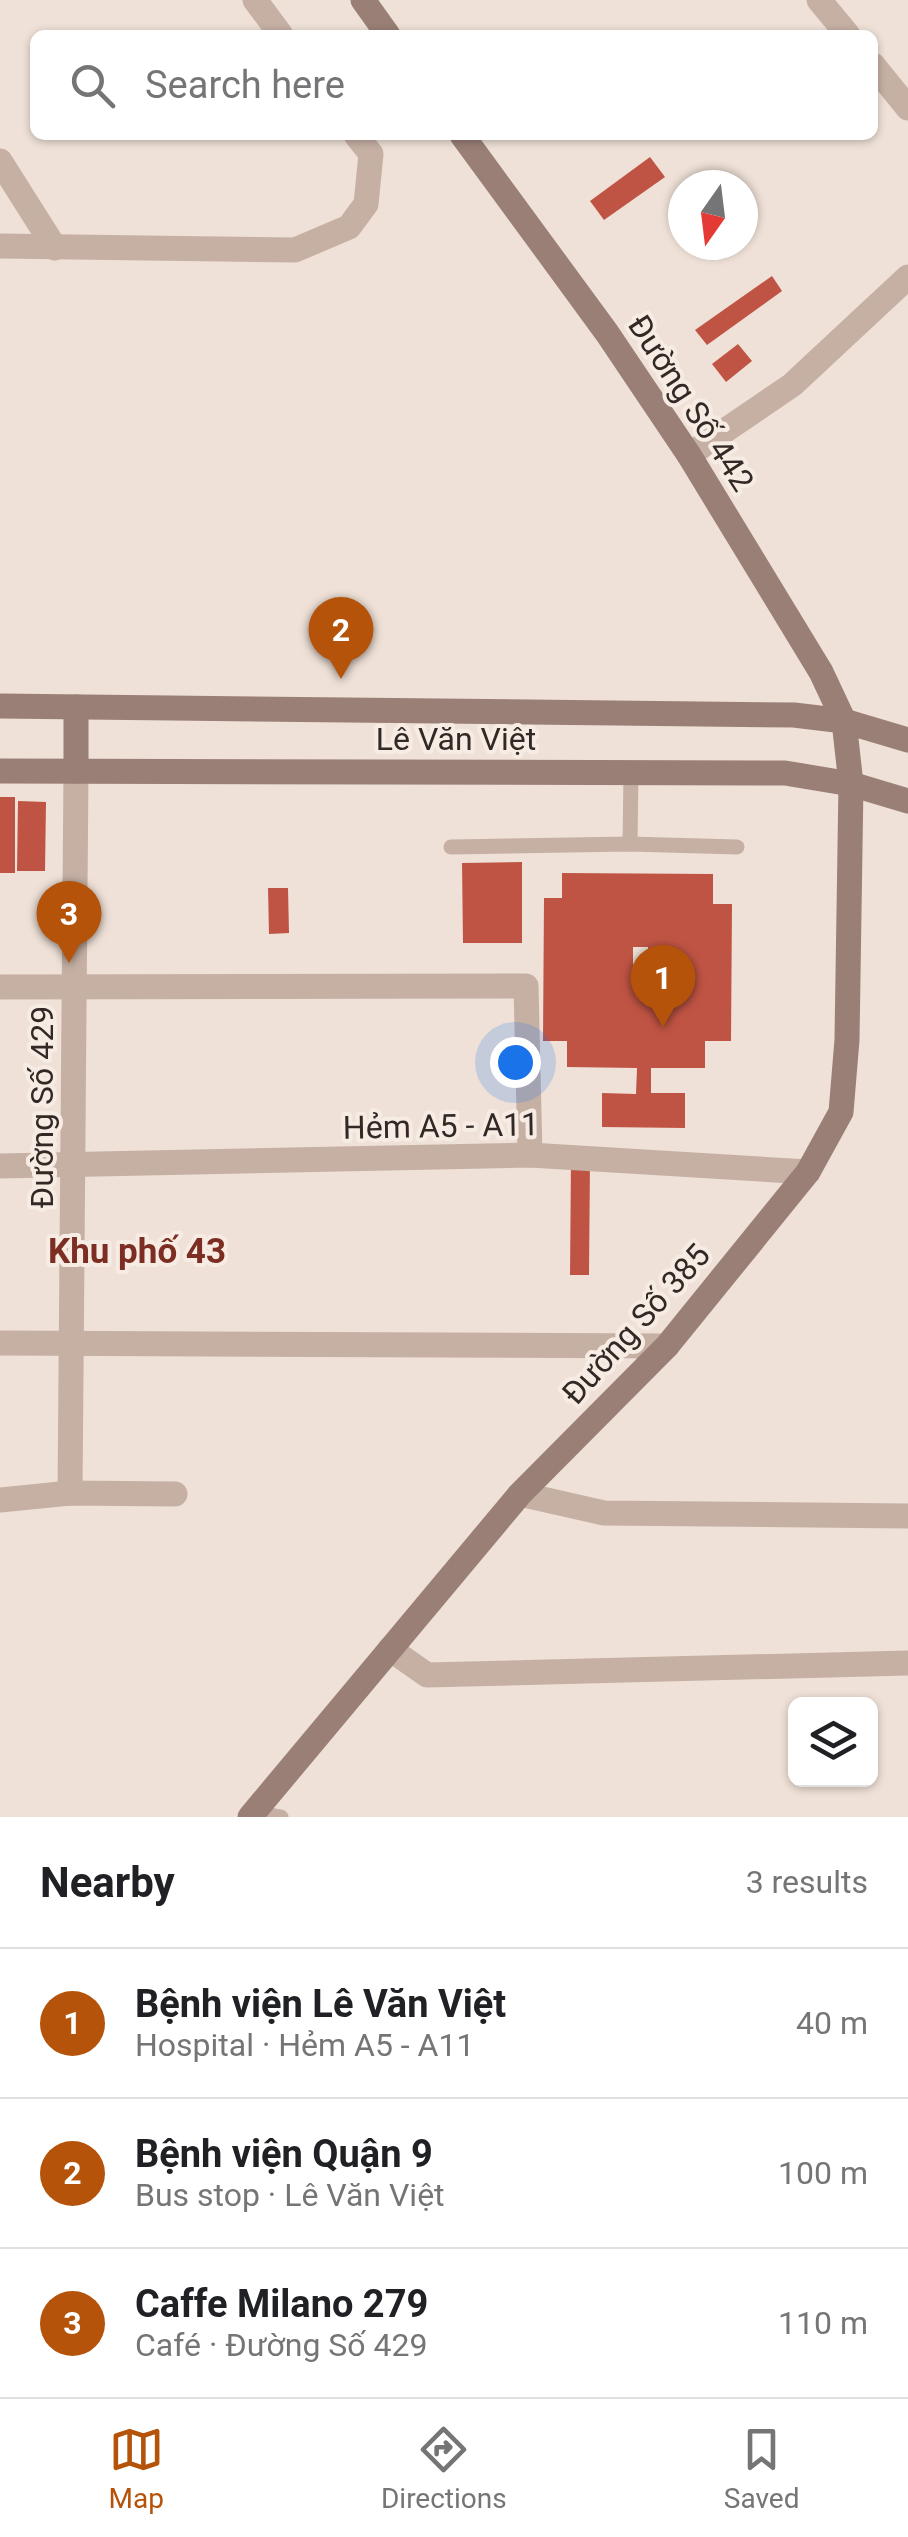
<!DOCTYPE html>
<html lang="en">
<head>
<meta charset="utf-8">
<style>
  body { margin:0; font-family:Roboto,sans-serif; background:#f6f6f6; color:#202124 }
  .controls { position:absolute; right:30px; bottom:30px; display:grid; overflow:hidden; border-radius:15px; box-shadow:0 2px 8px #0004 }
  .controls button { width:90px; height:90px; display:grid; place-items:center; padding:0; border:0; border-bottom:2px solid #e0e0e0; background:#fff; color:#202124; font:50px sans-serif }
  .compass { position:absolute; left:668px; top:170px; width:90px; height:90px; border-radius:50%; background:#fff; box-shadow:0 2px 8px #0004; rotate:194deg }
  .you { position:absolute; left:515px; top:1062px; width:35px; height:35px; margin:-25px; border:8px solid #fff; border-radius:50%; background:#1a73e8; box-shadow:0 0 0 15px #1a73e833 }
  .badge { display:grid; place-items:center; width:65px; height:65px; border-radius:50%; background:#b45309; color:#fff; font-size:32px; font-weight:700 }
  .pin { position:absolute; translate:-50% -82px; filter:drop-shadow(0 2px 5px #0008) }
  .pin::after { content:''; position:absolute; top:52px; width:35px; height:30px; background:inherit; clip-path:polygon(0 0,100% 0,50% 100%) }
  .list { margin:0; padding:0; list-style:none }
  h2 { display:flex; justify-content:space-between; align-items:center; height:130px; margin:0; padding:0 40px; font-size:42px }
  h2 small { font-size:32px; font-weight:400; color:#757577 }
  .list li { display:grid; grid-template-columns:65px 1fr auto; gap:30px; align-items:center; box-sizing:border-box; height:150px; padding:0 40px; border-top:2px solid #e0e0e0 }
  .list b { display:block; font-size:38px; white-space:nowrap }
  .list p { margin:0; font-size:32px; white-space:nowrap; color:#757577 }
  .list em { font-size:32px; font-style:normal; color:#757577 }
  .icon { flex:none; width:55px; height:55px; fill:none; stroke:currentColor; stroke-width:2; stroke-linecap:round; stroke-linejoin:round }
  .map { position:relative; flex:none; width:908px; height:1817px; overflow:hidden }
  .search { position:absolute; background:#fff; box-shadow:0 2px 8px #0004; left:30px; right:30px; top:30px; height:110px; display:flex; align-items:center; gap:25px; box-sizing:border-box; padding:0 35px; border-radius:15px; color:#757577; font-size:38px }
  .sheet { height:580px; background:#fff }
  nav { display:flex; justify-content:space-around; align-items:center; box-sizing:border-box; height:140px; border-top:2px solid #e0e0e0; background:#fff; font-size:28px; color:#757577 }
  nav a { display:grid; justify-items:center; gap:5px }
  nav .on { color:#b45309 }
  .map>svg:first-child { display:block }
  .building { fill:#c05444; fill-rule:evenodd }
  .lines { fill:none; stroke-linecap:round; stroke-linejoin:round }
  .lane { stroke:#c6b0a4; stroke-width:15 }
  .street { stroke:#c6b0a4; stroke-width:25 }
  .secondary { stroke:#997f76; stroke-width:25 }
  .labels { text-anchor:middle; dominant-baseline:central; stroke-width:8; stroke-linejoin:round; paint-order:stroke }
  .street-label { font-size:32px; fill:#322825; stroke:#f7ece3 }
  .neighbourhood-label { font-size:35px; font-weight:bold; fill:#7d2e22; stroke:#f7ece3 }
</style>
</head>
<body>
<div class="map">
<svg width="908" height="1817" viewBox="0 0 908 1817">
  <rect width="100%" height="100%" fill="#efe1d7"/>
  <g class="building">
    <path d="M650,157L665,177L604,220L590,201Z"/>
    <path d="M772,276L782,291L707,345L695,330Z"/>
    <path d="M738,344L752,361L726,382L712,364Z"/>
    <rect x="0" y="797" width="15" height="76"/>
    <path d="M18,801L46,802L45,871H17Z"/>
    <path d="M522,862V943H463L462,863Z"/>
    <path d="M562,873L713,874V904H732L731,1041H705V1068H651V1093H685V1128L602,1127V1093L636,1094L637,1068L567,1067V1041H543L544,898H562ZM633,947H648V967L633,966Z"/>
    <path d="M268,888H288L289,933L269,934Z"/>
    <path d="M571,1161H590L589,1275H570Z"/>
  </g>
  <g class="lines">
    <g class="lane">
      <path d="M630,844L631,772"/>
      <path d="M451,847L630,844L737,847"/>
      <path d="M254,1812L281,1817"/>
    </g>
    <g class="street">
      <path d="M255,0L281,35"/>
      <path d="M819,0L848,35"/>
      <path d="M873,65L908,108"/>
      <path d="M0,161L55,248"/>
      <path d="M0,246L295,250L349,227L366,204L371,154L356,135"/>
      <path d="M689,455L792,385L908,277"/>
      <path d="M0,987L526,986L530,1155"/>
      <path d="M0,1166L530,1155L808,1172"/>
      <path d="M0,1343L667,1346"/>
      <path d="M70,1493L76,771"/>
      <path d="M520,1494L604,1513L908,1516"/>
      <path d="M0,1500L70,1493L175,1494"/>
      <path d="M390,1649L427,1675L908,1663"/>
    </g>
    <g class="secondary">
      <path d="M363,0L388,35"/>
      <path d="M0,706L794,715L844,721L908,740"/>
      <path d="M0,771L785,773L851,784L908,801"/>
      <path d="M76,771V707"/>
      <path d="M250,1817L520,1494L667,1346L808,1172L841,1112L847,1040L851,784L844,721L821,672L689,455L607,333L462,135"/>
    </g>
  </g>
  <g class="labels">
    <g class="street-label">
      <text transform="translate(691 403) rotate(57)">Đường Số 442</text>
      <text x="456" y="739">Lê Văn Việt</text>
      <text transform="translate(42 1107) rotate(-90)">Đường Số 429</text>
      <text transform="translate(441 1126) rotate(-1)">Hẻm A5 - A11</text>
      <text transform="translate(636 1324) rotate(-48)">Đường Số 385</text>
    </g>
    <g class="neighbourhood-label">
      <text x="137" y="1251">Khu phố 43</text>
    </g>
  </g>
</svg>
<div class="controls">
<button><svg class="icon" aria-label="layers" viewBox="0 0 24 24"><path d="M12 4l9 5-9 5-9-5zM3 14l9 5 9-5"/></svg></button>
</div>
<svg class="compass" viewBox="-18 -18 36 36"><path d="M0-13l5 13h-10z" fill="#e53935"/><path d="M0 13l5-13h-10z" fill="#757577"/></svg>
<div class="you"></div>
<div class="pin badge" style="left:663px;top:1027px">1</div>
<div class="pin badge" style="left:341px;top:679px">2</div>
<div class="pin badge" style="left:69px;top:963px">3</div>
<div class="search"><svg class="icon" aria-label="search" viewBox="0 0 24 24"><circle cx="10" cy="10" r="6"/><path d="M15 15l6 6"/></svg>Search here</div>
</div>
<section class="sheet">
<h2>Nearby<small>3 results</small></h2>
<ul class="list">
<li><span class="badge">1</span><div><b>Bệnh viện Lê Văn Việt</b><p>Hospital · Hẻm A5 - A11</p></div><em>40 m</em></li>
<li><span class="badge">2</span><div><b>Bệnh viện Quận 9</b><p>Bus stop · Lê Văn Việt</p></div><em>100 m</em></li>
<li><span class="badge">3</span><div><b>Caffe Milano 279</b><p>Café · Đường Số 429</p></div><em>110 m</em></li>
</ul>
</section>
<nav>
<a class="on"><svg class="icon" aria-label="map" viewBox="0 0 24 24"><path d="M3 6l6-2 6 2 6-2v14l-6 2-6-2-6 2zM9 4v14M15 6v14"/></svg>Map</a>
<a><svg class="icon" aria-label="directions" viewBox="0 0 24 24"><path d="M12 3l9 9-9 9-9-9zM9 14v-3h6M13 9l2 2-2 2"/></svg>Directions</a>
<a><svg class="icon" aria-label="saved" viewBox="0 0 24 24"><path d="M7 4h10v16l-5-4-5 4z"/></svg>Saved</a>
</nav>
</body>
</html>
